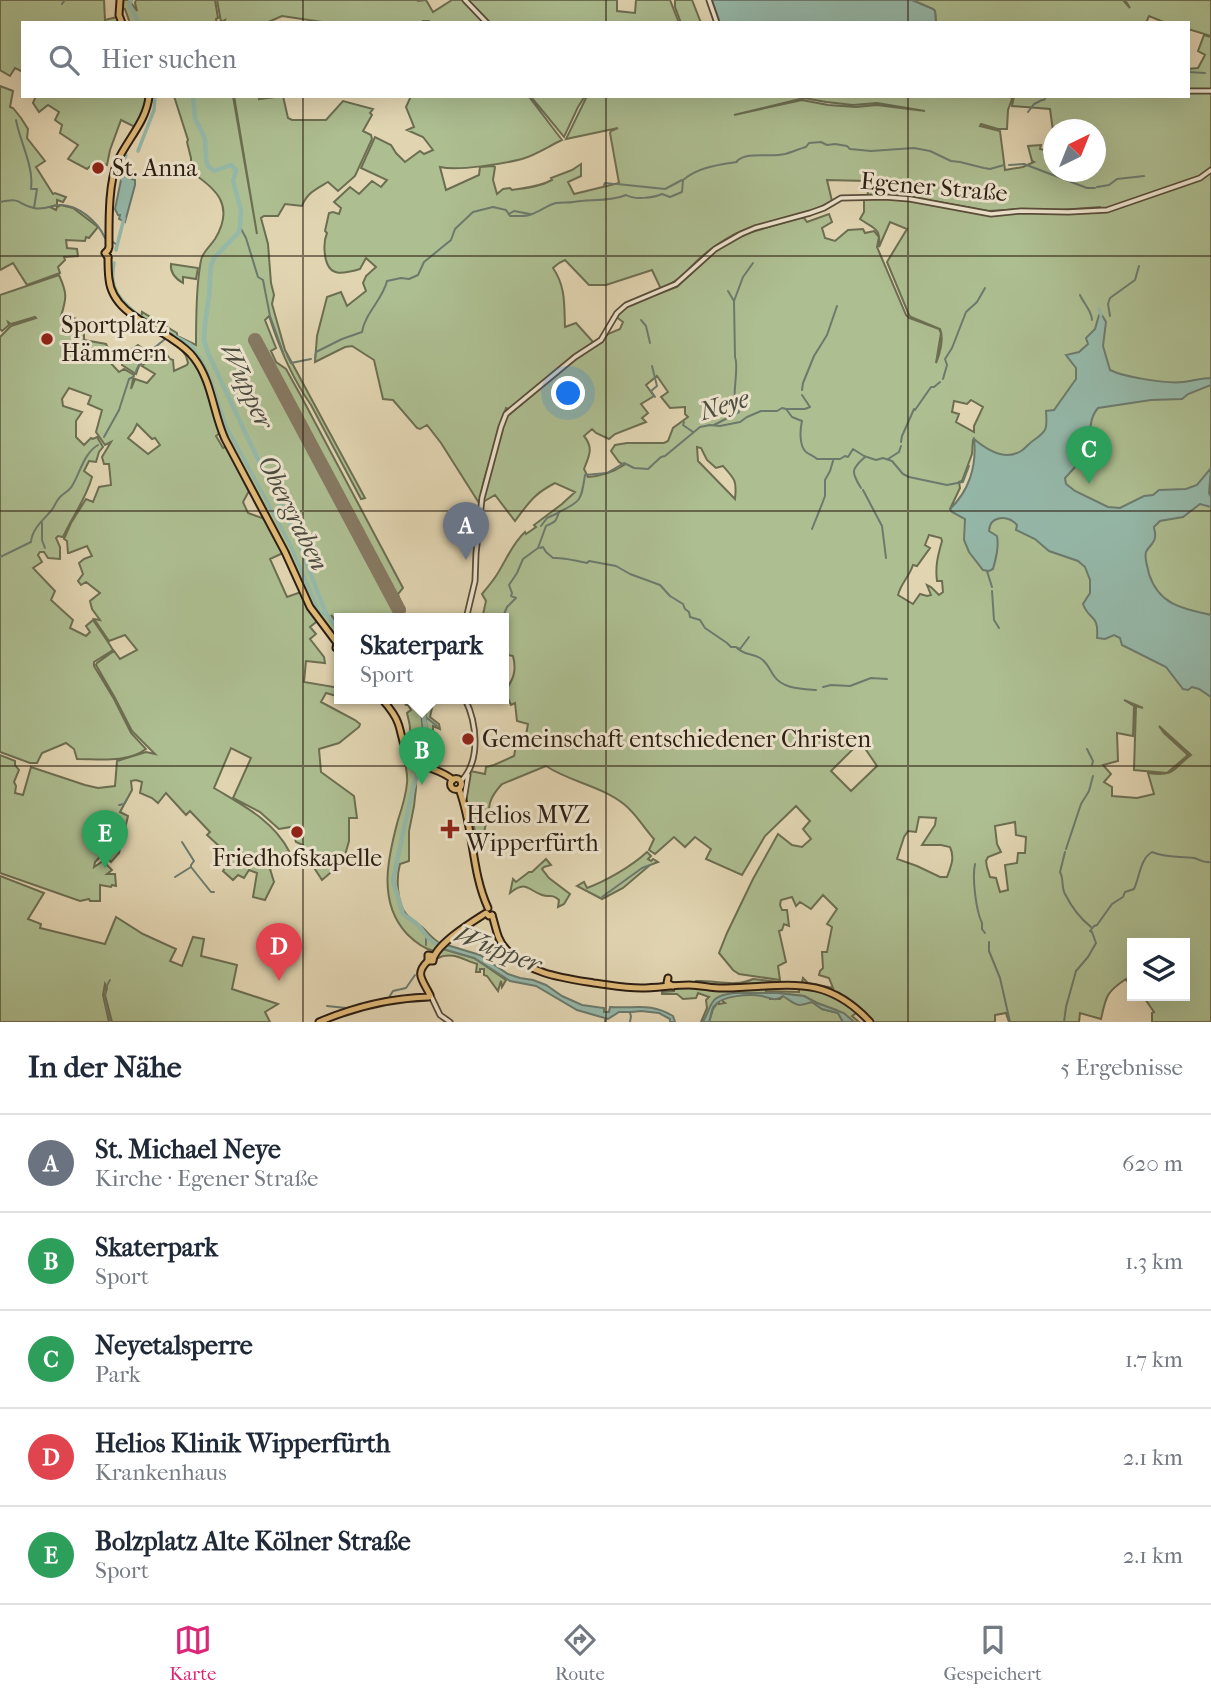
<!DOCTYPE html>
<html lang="de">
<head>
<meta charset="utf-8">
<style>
  body { margin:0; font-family:"IM FELL French Canon",serif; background:#f6f6f7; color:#1f2937 }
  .controls { position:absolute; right:21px; bottom:21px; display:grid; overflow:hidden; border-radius:0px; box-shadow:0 7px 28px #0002 }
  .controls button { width:63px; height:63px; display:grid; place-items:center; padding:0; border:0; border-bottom:2px solid #e0e1e3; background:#fff; color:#1f2937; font:35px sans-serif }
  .compass { position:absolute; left:1043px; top:119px; width:63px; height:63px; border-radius:50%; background:#fff; box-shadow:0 7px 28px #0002; rotate:43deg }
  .you { position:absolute; left:569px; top:394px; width:24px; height:24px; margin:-18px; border:5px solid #fff; border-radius:50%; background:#1a73e8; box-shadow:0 0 0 10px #1a73e833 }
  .badge { display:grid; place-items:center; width:46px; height:46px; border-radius:50%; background:#db2777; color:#fff; font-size:23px; font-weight:700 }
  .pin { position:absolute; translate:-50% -58px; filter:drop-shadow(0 2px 4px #0008) }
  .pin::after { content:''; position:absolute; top:37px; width:24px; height:21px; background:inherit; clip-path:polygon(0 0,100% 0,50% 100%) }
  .popup { position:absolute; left:334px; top:613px; width:175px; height:91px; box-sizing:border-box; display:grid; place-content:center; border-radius:0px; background:#fff; filter:drop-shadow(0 2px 5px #0005); font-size:23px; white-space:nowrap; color:#747a83 }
  .popup b { font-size:26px; color:#1f2937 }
  .popup::after { content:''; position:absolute; left:50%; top:100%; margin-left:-14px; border:14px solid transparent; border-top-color:#fff }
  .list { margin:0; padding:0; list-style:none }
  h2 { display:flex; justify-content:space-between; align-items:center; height:91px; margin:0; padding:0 28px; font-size:30px }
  h2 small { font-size:23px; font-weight:400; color:#747a83 }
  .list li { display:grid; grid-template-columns:46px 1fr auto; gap:21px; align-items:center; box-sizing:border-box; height:98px; padding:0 28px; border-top:2px solid #e0e1e3 }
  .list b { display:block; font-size:26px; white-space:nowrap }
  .list p { margin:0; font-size:23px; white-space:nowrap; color:#747a83 }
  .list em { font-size:23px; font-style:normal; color:#747a83 }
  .icon { flex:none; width:38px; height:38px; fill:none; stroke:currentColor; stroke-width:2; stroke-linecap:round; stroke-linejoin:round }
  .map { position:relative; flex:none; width:1211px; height:1022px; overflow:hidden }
  .search { position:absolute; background:#fff; box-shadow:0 7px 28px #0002; left:21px; right:21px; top:21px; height:77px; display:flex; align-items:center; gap:18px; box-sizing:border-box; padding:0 24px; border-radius:0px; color:#747a83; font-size:26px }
  .sheet { height:581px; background:#fff }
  nav { display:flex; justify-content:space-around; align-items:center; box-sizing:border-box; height:98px; border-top:2px solid #e0e1e3; background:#fff; font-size:19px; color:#747a83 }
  nav a { display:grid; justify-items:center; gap:4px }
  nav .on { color:#db2777 }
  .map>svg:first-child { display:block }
  .green { fill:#adbe91; stroke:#6c6e52; stroke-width:2; fill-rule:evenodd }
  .water { fill:#95b8a9; stroke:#6b7a6d; stroke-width:2 }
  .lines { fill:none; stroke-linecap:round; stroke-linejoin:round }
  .stream { stroke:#6b7a6d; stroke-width:2 }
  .canal { stroke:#95b8a9; stroke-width:3.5 }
  .river { stroke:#95b8a9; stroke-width:4.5 }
  .runway { stroke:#867962; stroke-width:14 }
  .tertiary-casing { stroke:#594c3a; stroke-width:7 }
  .primary-casing { stroke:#2c1e13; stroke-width:9 }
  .tertiary { stroke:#ece3cc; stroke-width:3.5 }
  .primary { stroke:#e0ba78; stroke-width:5 }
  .grid { fill:none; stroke:#2c1e13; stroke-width:2; stroke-opacity:0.55 }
  .poi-dot { fill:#8f2418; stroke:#ece3cc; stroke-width:2.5 }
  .labels { text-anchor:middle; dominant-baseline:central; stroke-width:6; stroke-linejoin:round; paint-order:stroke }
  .poi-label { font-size:24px; fill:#2c1e13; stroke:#ece3cc; text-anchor:start }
  .street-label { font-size:24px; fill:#2c1e13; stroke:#ece3cc }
  .water-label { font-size:26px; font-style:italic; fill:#4c4c40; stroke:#ece3cc }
</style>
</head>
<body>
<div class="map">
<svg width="1211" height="1022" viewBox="0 0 1211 1022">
  <rect width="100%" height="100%" fill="#e1d4b1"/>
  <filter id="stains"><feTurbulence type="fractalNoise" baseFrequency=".00286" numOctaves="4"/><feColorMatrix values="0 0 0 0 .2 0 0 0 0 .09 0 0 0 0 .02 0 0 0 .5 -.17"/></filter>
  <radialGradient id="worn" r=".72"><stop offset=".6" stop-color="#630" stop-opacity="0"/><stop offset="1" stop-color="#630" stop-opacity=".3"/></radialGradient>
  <g class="green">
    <path d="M0,0H104L105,20L117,17L119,23H23V72L15,68L10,76L0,70Z"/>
    <path d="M120,0H129L137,11L135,3L136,0H215L218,18L216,19L217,23H130L125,9L119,7Z"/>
    <path d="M217,0H417L418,1L426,0L433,12L452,0H463L485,23H431L429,21H423V23H329L282,16L266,23H224L225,20L221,22Z"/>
    <path d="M468,0H617V11L635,13L636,0H670L679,23H490Z"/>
    <path d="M675,0H692L701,23H681L675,7Z"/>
    <path d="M912,0H1123L1130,8L1125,0H1211V36L1188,29V23H1166L1149,16L1146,23H936L935,11L933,9Z"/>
    <path d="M1204,35L1211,37V1022H1152V1013L1154,1012L1143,996H1185V943H1132V990L1126,979C1106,992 1106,997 1101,1019L1080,1013L1079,1022H1009L1006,1013L995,1015V1022H864L868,1019L844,999L802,982L803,978L808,983L833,988L829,978L819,975L820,971L823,968L822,952H827L832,927L827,924L837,909L823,895L811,909L800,902L796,906L792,897L781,900L780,905L782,910H787L789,926L784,924L782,930L779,931L786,962L778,966L780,980L739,974L733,970L719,953L727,933L753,879L778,834L792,845L802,847L811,839L803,829L810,821L796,806L765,836L742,875L706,859L711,849L695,837L685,847L674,837L655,854L649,850L654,839C644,828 636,814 625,805C602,786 570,782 546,766L502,784C489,798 488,805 489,823H486L484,833L478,848L473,821L471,820C466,801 464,790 470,771L485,774L486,767L494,765L514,756L518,735H526L528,724L517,721L515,703L511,705L505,692C513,679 517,672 513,656L504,654V619H482L486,601L482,594C487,588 492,582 496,576C506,561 511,545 525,532L526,534L536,527L534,525L562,504L575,492L555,483C534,494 530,501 515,521L495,495L483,502L504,421L508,414L575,358L598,344L608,334L620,329L623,322L615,316L626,305L677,287L716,251L718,246H722L748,233L800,218H804L807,222L829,214L832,222L822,228L825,238L835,241L848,230L863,229L865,233L874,231L879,237L877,247L906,315L909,318L939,329L941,333L936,363C940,354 944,338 940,329L911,317L909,315L887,262L907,229L890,222L879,247C881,227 874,229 860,219L864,212V198L911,200L992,215L1021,212L1053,214L1103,210L1100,207L1060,210L1024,209L988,211L911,197L868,196L867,181L827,180L832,201C802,218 766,219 735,234C722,241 710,249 699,259C686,271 679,281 661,289L652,270L606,285H589L565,260L559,263L553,268C566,287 564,305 565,327L576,323L594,343L572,357L509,409L506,408L484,480L479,503L441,443L427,425L420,429L417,428L393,400L383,399L374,360L352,346L345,347L315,362L317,336L327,297L341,292L347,306L366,291L363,283L366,276L376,267L366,258L360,269C343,274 328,278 325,255C324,248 324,240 327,233L325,231L329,213L333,212L339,214L341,208L334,202L350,187L359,194L372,181L381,187L387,180L361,168L375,137L391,145L396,153L405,162L420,151L424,154L433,150L423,137L407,130L414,127L406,107L411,96H585L578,107L564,137L532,98H530L562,140C549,146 536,155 522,159C502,164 459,171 440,167L446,190L479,175L480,167L493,166L495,167L493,180L497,194L503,189L510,188L512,190C525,188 539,187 552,180L551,178L572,170L581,164V176L568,182L574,194L619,183L610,133L611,131L618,128L566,139L587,96H1010L1012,99L1008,110L1007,129H998L981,124L980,126L1000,131L1005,170L1023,167L1034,162L1032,161L1028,146L1041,145L1040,149L1044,150L1053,144L1054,172H1096V130H1054L1053,131L1050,109L1012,106L1014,96H1188V69L1198,68L1205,55L1198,51ZM804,98L826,102L853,105L877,103L925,111L877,105L856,107L828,105L802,100L734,115ZM657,376L668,392L661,397L670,408L685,407V414L688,417L673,428L668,441L664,443H627L615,445L611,451L619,462L624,465C612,473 602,476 588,477L584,469C589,456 594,448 584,436L592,429L596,433L609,439L615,434L646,422L642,418L648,413L641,404L654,396L646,385ZM971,400L983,407L974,426V432L956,422L959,414L952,412L954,401L967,404ZM974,439C980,464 968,492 950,509L960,488L959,482L962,481L972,454L973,440ZM697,447L701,448L707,460L716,468L723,466C735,479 737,481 735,499L698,461ZM929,535L941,538L942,541C938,555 935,566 937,581H942L943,592L939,595L931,587L927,585L931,595L927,596L920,594L913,604L898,595C901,583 909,577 913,565L917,566L930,548L925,545ZM1124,700L1143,708L1136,706L1134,770L1167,773L1188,755L1164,733L1159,726L1191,755C1172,769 1176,777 1148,773L1154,794L1137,798L1112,796V787L1104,782L1111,774L1103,765L1118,761L1117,733L1133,736L1134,706ZM862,744L877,766L851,791L831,771L855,747ZM919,817L936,818L935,825L922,845H941L950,847C955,858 951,866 947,877H940L917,866L897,859L904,837L908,831L916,832ZM1015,822L1016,835L1026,837L1025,853H1018L1017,863L1005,865L1008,890L1000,892L996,878L990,877L987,867L986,861L988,857L1001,852L997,844L995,826Z"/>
    <path d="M0,86L13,91L10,107L13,108L21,118L28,129L27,138L45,161L36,167L53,194L55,193L66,197L63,202L57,200V205L50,207L56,210L57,207L61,205L73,208L98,227L89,238L86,237L85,241L66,240L67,248L77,249L78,256L64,257L65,260L58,267L60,273L27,285L13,263L0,270Z"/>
    <path d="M36,96H147L144,110L135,127L121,120L110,150L107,165L95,162L87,169L68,159L78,145L60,133L62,125L55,120L59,112L48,105L39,112L33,103Z"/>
    <path d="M174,96H233L257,234L234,96H259V99L283,96L288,118L292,120H326L343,101L373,109L370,113L372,115L363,131L371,135L372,139L355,176L338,191L328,182C316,189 307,193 302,206L285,204L278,216H264L261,218L268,244L271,283L274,295L272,304L285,350L365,498L361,499L311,405C292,378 279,347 269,316L265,320L276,348L271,351L276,362L286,369L301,396L403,588L398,594L406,619H340V625L331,615L340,630V639H336L320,619L310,627L316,634L310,639L324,657L325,663L306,661L304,682L340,688V697L326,693L321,702L355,720L360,724L359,727L339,743L319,749L321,772L354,796L357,818H349V841L343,862L322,880L311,863L303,845L296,842L291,827L279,829L260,812L233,798L251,758L231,748L214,788C242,805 273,820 289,851L267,859L274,882L265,900L253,897L257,873L249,870L244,878L238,875L233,880L223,871L227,865L220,858L219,846L207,835L210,832L190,811L186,815L166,793L158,803L152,798L140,793L142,782L136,780L131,781L132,790L120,812L128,816L119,853L111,862L103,854L95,862L94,867L103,861L112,870L107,874H115L116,886L112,885L111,887L100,885V901H90L89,899L80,901L0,873V755L15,761V765L19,770L14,782L16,786L15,793L23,795L31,767L85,785L98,788L115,786L117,761L146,752L155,754L132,731L115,698L96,665L97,663L114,651L120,659L137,650L125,635L109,641L94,619L100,620L92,609L90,601L100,593L86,582L81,585L78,581L83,574L79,563L84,559L92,556L87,546L69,553H68L67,541L64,539L71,523L86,499L93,502L99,487L111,485L109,464H104L102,457L111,442L105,445L96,432L102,410L88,404L91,396L69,388L62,399L63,406L82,412L76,421V437L84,445L91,438L93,439L97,437L103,447L99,452L96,462L89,461L84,471L92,477C86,499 72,517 63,537L58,536L56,538L60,547V559L48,558L44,552H40L38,555L42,562L33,568L55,591L51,600L73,620L70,628L86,636L90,632L86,626L93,620L108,642L113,650L94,662V666L114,699L131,733L146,749C127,763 100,759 77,759L74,749L66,743L42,753L37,763H30L0,752V337L11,326L36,318L35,317L11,324L8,322L9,325L2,331L0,329V295L59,275C67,293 67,297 61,316L84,320V340L106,344L109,350L105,357L119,372L124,369L134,375L131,389L135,379L147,383L155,374L142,366L155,353L159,358L167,355L170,359L173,360L174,371L187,365L188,363L186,356L181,349L182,348C207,372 208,404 220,433L216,436L223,448L227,446L249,491L243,502L248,513L265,519L283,553L270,559L287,597L301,592L313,615L241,464L228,439L207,377L194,355L141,319L142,312L177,333V336L196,345C196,321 196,297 199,273C200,268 200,262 202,257C205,250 211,245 215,239C235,206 217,189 191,172V158L187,142L188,140ZM137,424L152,439L155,438L160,445L148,454L128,438L133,432Z"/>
    <path d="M171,264L198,268L196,279L183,277V283C176,279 170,273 171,264Z"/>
    <path d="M138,345L151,355L139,366L136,374L122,365V350L123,348C129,353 133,349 138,345Z"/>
    <path d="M402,699H420L424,743L419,761L410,752L412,749C406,740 411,737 410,729C410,723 408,718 407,713L411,710L408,705H406Z"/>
    <path d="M424,699H434L430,717L439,724L440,729L433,726V735L437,733L431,741L428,762L424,760L427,732Z"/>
    <path d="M410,759L418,765L416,772V788L414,806L409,831V861L400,864C396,878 397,903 406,914C411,920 419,924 424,929C430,935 434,940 441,944L434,951C424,949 414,941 407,934C377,902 388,857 398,820C402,808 406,796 407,783C408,776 406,769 405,762Z"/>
    <path d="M647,852L651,856L648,859L651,861L653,859L658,862L650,865L623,888L602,899L577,886L584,882L587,888C606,881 632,866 647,852Z"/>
    <path d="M546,859L551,865L544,867L542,869L549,878L570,894L564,904L558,907L559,900C551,893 550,898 542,895C528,890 526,880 510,893L513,879L516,882L529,872H532Z"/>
    <path d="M0,876L44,893L28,919L41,924L40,928L105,944L116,917L143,934L176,949L170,961L182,966L193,937L204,939L201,956L237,965L232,989L278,1004L265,1012L270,1022H112L105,995L107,988L105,984L103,995L109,1022H0Z"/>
    <path d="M443,949L474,958L506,980L502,987L501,981L498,991L487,976L484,975V969H480V972H476L477,964C464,960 451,951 438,958L437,956Z"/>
    <path d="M753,979L779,982L767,984L766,991L799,992V986L833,995L858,1012L852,1016L859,1022H854L836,1010L817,1003L804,996L777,993L767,994L779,996L778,998H770V999H780L783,996L806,1003L812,1002L822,1009L838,1013L843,1022H709L713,1009L719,1001V1004L725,1003L720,999L707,1015L703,1022H701L707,1008L706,1000L709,997L698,993L696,998L683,999L677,994H662V992L674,991V988L692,986L696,981H700C717,981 737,987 753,979Z"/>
  </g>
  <g class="water">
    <path d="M712,0H912L933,9L935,11L936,23H720Z"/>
    <path d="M122,175L135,180V185L125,222L119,219L120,215H118L115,209Z"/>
    <path d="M1099,315H1102L1106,322L1103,346L1110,370C1124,377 1166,384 1183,382C1193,381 1201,378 1211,378V385L1188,394L1182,399L1151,400L1098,408C1090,417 1089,431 1092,443L1097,445L1099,451L1086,455L1065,478L1066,484L1075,491L1108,507L1120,508L1144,496L1153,495L1159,490L1186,489L1197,485L1211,468L1209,493L1211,497V507L1200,504L1183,517L1160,521L1154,527C1154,530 1156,534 1155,537C1155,543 1148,547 1146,552C1144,558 1148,568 1149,574C1159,605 1183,609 1211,615V697L1199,689L1192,687L1188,690L1183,689L1166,667L1122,645L1120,638L1114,635L1105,639L1097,638C1099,613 1089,621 1083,604L1090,593V580L1085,567L1078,561L1049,551L1035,539L1016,530L1017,525C1008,515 990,515 989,531L997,536C999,547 996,558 993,569L989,571L983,570L969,552L964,540L965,519L952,512L950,509C969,491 977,466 974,439C987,450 1005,461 1021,451C1026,448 1029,443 1034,440C1048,430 1047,428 1046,411L1054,410L1076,379V368L1066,355L1079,352L1088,344L1086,338L1095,329Z"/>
    <path d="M447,945L480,955L508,974L520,978L533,980L546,985L562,996L582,1005L604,1008V1012H609L610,1007C636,1009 649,1002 673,1016L675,1022H670V1019L659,1013L641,1011L632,1012H619L608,1019L577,1010L536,986L510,981L474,958L443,949Z"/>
    <path d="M734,993H777L804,996L817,1003L844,1013L854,1022H843L838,1013L822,1009L812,1002C796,1007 798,1006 783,996C775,1002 771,998 762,996C750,994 722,995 714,1006C711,1010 711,1017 709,1022H703C713,1003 709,996 734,993Z"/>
  </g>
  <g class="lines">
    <g class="stream">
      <path d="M62,4L65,0"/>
      <path d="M1188,72L1205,73"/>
      <path d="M1028,112L1034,104L1042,100H1044L1047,96"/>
      <path d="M16,120C20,142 34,166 31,189H37L34,208"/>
      <path d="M737,161C748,151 769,158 785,154C792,152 799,149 806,147L809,143L821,142L827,145L835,144L847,146L850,149L871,151L914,148L930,151L951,161L960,162L984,168L990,169L1004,165"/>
      <path d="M1009,165L1024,164L1087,188H1095"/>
      <path d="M617,184L665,189L682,180"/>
      <path d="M604,185L605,183L614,184"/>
      <path d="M1097,187L1109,185L1117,179L1144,176"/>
      <path d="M0,202C23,197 16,204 34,208C41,210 50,207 57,205"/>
      <path d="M59,205C78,204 98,222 105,238"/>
      <path d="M509,214L514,211L530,214"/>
      <path d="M240,227L246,238L258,277L263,280L270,316L284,355"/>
      <path d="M113,242L117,245"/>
      <path d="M728,291L734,301"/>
      <path d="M1080,295C1084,304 1092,311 1092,320"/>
      <path d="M1110,316L1108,304L1110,298L1135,280L1139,266"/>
      <path d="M641,320L646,326L650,343"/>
      <path d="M287,355L291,363L311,359"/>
      <path d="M315,358L316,352L342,339L362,332C365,313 383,299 387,281L401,278L409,279L418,275L424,262L451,240L455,229L473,212L493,207L506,210L510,216C517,216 526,217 532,214C540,211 548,205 556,203C562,202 568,203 573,202C589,199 610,202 626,195C634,200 653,198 662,194L670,197L682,192L683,180C698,167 718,165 737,162"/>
      <path d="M652,366L657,386L651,391L655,397"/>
      <path d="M136,371C142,356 153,349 165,339"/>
      <path d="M943,379L947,365L945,359L952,348L966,312L977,302L985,288"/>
      <path d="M802,390L803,383L814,356L827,335L837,306"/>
      <path d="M735,401C733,387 739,368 735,357L734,301L743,277L753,263"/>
      <path d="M787,409H805L810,407L802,395"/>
      <path d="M684,422L683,425L693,432"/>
      <path d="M714,425L739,412L735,404"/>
      <path d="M104,437L119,410L129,379L133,377"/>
      <path d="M901,442L902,436L914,409L915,410L931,387H934L940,382"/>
      <path d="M888,459L899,452L901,446"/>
      <path d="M861,488C851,472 851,469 865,457"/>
      <path d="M863,490L882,526L886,558"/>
      <path d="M41,522L42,523V540L45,548"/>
      <path d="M541,526L547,518L558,513"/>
      <path d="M812,529L822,504L825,496V480L830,471L833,461"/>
      <path d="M540,548L543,547L546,552L553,558C565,557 575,561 587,563L589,561L616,566L630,574L660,585L670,596L683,604L685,609L689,612L690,617L700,620L705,628L727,643L731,647H736C743,655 751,653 760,658C767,662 770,670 774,676C783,689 801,689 816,690"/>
      <path d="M0,557L31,542C32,529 43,520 51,511C55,506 56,501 60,497C64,493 70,490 72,486C80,473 84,453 98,445"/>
      <path d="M987,571L992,587"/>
      <path d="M992,591L994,620L999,628"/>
      <path d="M502,619L507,607L516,598L511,596L512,593L509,585L517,573L523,559L538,548L546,526C555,522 556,522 559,512C582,501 581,500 585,475L607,473L624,463L634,468L648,469L661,457L665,456L700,427L710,425L720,426L740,422L747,417L761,411H777L782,408L786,409L792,417L802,421C800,429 799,446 806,452C810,455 814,456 817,459H840L845,456L848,457L853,449L864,456L876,460L883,458L892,461L903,474L909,477L947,485L963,482L969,466"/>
      <path d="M738,648L740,649L749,637"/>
      <path d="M823,687L831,685L850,686L871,678L887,679"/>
      <path d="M423,715L437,726"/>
      <path d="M1087,749L1093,761L1092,765"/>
      <path d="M119,805L124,804L127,799"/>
      <path d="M182,842L194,861L191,865V867L211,892H214"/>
      <path d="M1066,849L1081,804L1089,791L1093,776"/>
      <path d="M1065,852L1060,872C1064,879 1061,887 1065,894C1071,906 1081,919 1091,927"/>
      <path d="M975,864C972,878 976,911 982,923V929L985,933"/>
      <path d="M175,877L191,867"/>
      <path d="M602,897L642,868L650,865"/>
      <path d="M989,942V951L1000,978L1010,1022"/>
      <path d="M426,945V938"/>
      <path d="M110,980C101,993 106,1008 111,1022"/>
      <path d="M388,999L393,991L406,988L415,975"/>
      <path d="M327,1006L346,1008"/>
      <path d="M630,1013L631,1016L630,1022"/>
      <path d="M605,1020V1022"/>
      <path d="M1064,1022L1066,1007L1076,971L1088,957L1096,943L1092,932L1090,931L1094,926L1097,925L1112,904L1123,897L1125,892L1134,889C1140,876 1140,859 1152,852C1165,858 1180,856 1194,858C1201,860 1203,863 1211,862"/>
    </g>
    <g class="canal">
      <path d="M138,151L154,110L155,96"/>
      <path d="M122,179L119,175L126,155"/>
      <path d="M116,250L124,218"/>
      <path d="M114,263C113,269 112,275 113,280C116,311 167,331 191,345L202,361L211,381L226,426L289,542L320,613L326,614"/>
      <path d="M1099,309L1101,315"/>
    </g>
    <g class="river">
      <path d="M131,0L129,4L139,23"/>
      <path d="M193,96L195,118L205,139L206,159L208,166L214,171L231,165L236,170L233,181L241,210L240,226L239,232L214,258L211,265L209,297L205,324L204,340L208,353L252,447L295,533L326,614L333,623L340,629"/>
      <path d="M422,699L426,735L425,749L412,792L393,880L403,914C408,918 414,921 418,925C426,934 429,942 441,946"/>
    </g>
    <path class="runway" d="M255,340L399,610"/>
    <g class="tertiary-casing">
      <g id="tertiary">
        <path d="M465,0L487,23"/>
        <path d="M709,0L717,23"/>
        <path d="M1188,91H1211"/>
        <path d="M466,619L475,581L476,553L482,498L501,427L506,414L575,357L601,340L617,313L626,305L676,284L715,249L741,234L755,228L810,213L824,208L841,198L885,197L910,199L991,214L1021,211L1068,212L1107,210L1200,178L1211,170"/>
        <path d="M461,781C481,761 477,723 465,699"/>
        <path d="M464,799L468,775"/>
        <path d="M431,996L440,1015L450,1022"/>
      </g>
    </g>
    <g class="primary-casing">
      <g id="primary">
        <path d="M120,0L119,15L122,23"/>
        <path d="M108,257C108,265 108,272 109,279C112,310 146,323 169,337C178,343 188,349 194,358C212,381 213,413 225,439L285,552L310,607L337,643L336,648L340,651"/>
        <path d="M108,257L105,253L108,250L109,247C109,222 108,183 118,160C128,139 147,120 149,96"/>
        <path d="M382,699C388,706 395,714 398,723C402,734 402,745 409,755C421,769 440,768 453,780"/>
        <circle cx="456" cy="784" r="5.5"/>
        <path d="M459,789C474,828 471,871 488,908"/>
        <path d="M492,915C496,927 497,940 506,949C528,974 563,978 594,983C610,985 625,988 641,988C657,988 673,985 689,985C702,985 714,989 726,988C785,987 824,972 870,1022"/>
        <path d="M433,956L428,955V961H433C434,945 472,922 486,913L489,916L492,915"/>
        <path d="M668,978L667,983L673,986"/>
        <path d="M319,1022C354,1007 392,998 429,997L430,995C423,980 414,974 428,961"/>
      </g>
    </g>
    <use href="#tertiary" class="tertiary"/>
    <use href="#primary" class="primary"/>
  </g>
  <path class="grid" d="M303,0V23M606,0V23M908,0V23M303,96V1022M606,96V1022M908,96V1022M0,256H1211M0,511H1211M0,766H1211"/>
  <g class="poi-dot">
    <circle cx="98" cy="168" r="7"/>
    <circle cx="47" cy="339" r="7"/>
    <circle cx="468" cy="739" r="7"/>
    <path d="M446.5 818.5h7v7h7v7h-7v7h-7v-7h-7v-7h7z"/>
    <circle cx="297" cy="832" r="7"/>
  </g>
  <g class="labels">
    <g class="poi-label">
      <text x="112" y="168">St. Anna</text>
      <text x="61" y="325">Sportplatz<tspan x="61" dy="28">Hämmern</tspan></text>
      <text x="482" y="739">Gemeinschaft entschiedener Christen</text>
      <text x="466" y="815">Helios MVZ<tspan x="466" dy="28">Wipperfürth</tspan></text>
      <text x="297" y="858" text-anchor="middle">Friedhofskapelle</text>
    </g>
    <g class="street-label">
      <text transform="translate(934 187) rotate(5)">Egener Straße</text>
    </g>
    <g class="water-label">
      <text transform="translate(247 386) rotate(65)">Wupper</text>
      <text transform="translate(724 405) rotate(-17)">Neye</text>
      <text transform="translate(293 513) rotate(63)">Obergraben</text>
      <text transform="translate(498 949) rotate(21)">Wupper</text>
    </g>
  </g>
  <rect width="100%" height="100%" filter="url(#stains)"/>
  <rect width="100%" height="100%" fill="url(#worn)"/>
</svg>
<div class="controls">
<button><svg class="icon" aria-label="layers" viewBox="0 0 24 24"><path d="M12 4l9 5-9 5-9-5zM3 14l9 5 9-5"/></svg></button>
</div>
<svg class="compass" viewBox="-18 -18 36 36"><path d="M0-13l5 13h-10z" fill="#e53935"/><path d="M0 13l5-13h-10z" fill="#747a83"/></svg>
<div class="you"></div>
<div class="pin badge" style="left:466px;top:560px;background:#6b7280">A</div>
<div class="pin badge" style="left:422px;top:785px;background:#2e9e5b">B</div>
<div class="popup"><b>Skaterpark</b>Sport</div>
<div class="pin badge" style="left:1089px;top:484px;background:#2e9e5b">C</div>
<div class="pin badge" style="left:279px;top:981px;background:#e0444e">D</div>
<div class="pin badge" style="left:105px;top:868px;background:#2e9e5b">E</div>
<div class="search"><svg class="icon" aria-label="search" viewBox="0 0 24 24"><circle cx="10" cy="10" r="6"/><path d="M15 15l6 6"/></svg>Hier suchen</div>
</div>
<section class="sheet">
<h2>In der Nähe<small>5 Ergebnisse</small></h2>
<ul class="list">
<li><span class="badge" style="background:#6b7280">A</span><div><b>St. Michael Neye</b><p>Kirche · Egener Straße</p></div><em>620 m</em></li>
<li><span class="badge" style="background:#2e9e5b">B</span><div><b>Skaterpark</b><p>Sport</p></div><em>1.3 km</em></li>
<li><span class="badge" style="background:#2e9e5b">C</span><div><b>Neyetalsperre</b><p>Park</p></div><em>1.7 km</em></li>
<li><span class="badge" style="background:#e0444e">D</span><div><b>Helios Klinik Wipperfürth</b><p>Krankenhaus</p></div><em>2.1 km</em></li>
<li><span class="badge" style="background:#2e9e5b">E</span><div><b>Bolzplatz Alte Kölner Straße</b><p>Sport</p></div><em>2.1 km</em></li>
</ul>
</section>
<nav>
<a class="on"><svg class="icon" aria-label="map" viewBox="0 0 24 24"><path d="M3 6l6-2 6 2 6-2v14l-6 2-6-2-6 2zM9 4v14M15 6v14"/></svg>Karte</a>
<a><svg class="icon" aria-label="directions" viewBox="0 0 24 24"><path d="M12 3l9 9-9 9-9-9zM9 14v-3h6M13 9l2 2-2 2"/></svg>Route</a>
<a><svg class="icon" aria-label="saved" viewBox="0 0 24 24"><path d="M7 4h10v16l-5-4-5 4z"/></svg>Gespeichert</a>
</nav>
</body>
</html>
